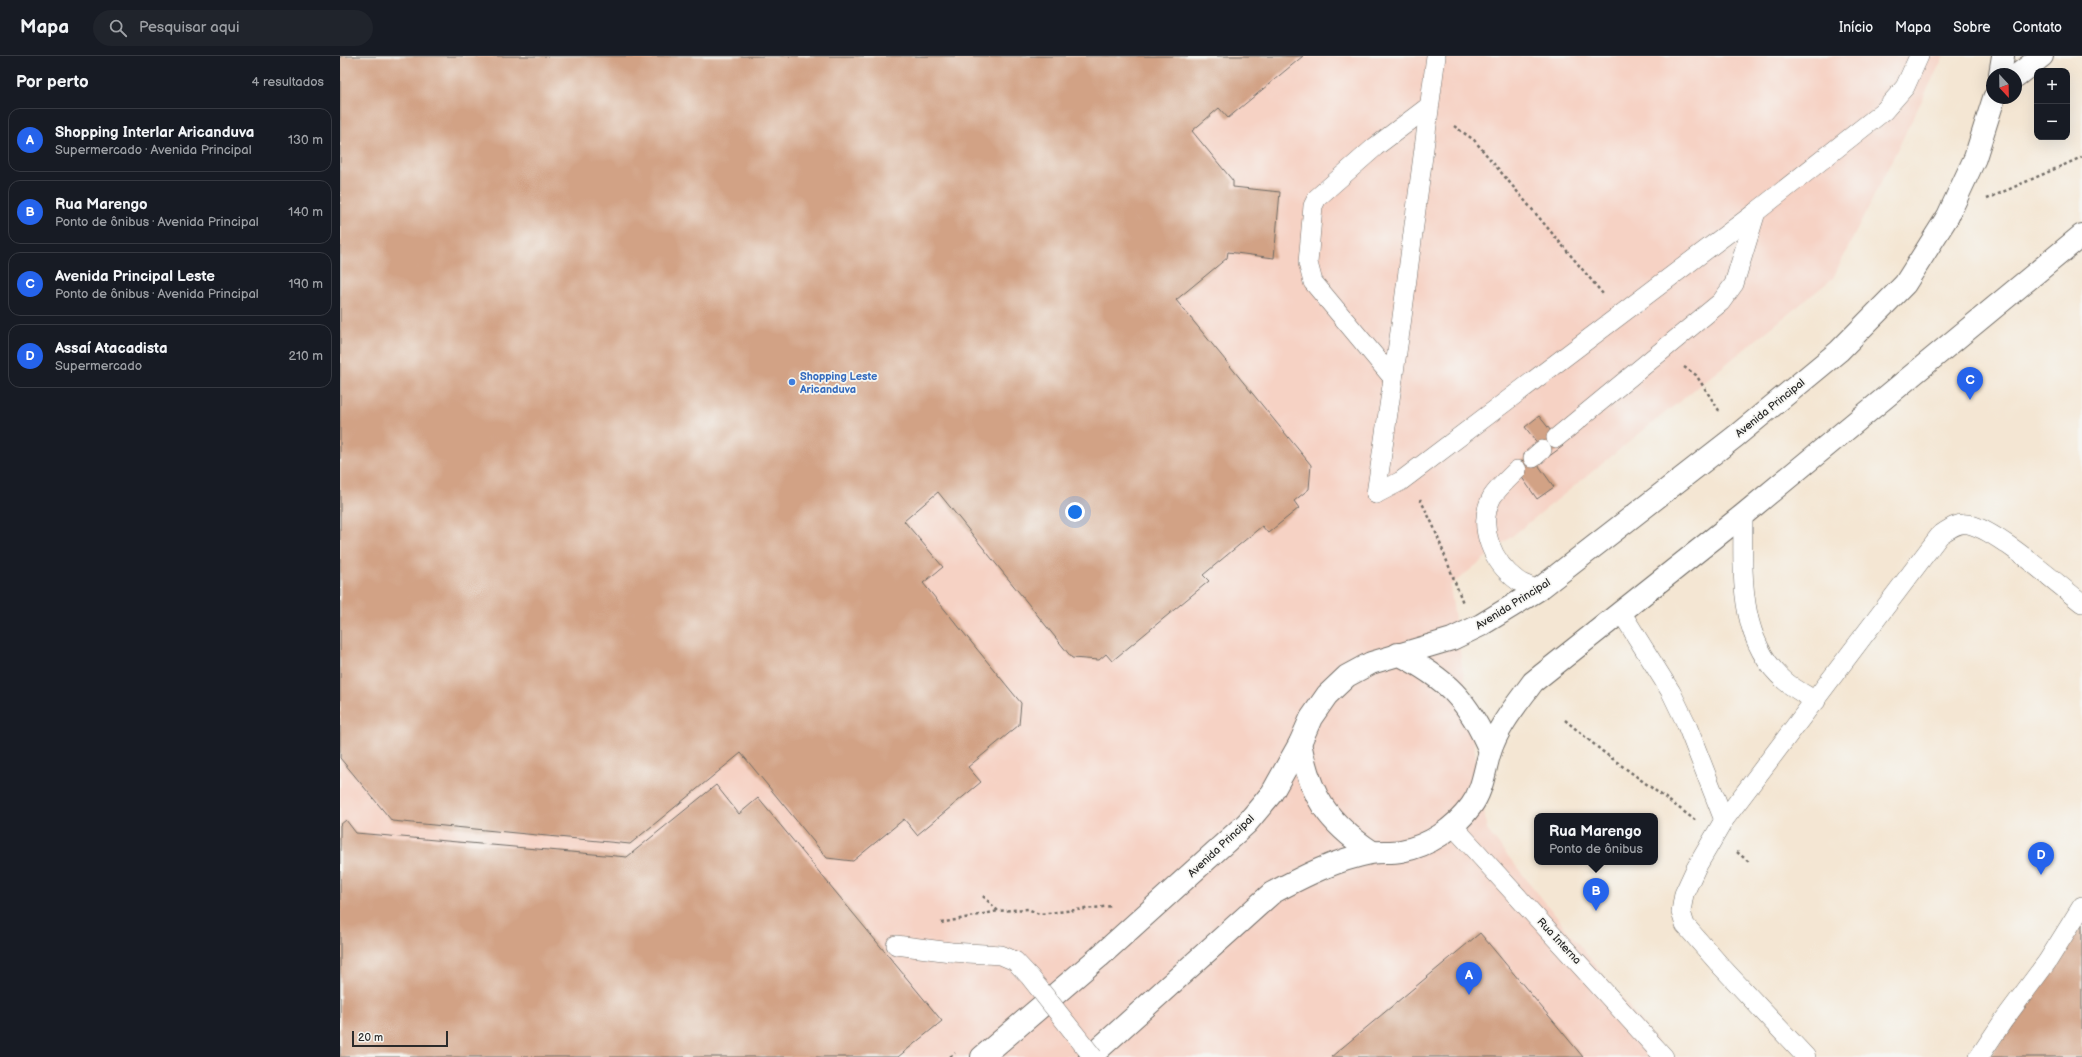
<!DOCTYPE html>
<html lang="pt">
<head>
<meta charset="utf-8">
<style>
  body { margin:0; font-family:"Balsamiq Sans",sans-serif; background:#20242c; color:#f1f3f6 }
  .controls { position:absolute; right:12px; top:12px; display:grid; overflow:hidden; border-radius:8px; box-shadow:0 4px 16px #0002 }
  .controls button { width:36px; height:36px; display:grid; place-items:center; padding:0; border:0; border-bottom:1px solid #363941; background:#171b24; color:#f1f3f6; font:20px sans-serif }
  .compass { position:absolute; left:1646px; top:12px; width:36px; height:36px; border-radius:50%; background:#171b24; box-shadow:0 4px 16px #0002; rotate:158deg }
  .scale { position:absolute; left:12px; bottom:10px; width:96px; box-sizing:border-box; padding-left:4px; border:2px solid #2b2b2b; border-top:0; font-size:11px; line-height:14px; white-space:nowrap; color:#2b2b2b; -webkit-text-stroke:3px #f6f6f2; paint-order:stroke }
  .you { position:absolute; left:735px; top:456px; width:14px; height:14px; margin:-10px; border:3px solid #fff; border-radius:50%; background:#1a73e8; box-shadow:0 0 0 6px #1a73e833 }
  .badge { display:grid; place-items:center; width:26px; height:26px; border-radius:50%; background:#2563eb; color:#fff; font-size:13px; font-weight:700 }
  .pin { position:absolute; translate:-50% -33px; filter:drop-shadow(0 1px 2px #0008) }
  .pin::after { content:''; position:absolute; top:21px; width:14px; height:12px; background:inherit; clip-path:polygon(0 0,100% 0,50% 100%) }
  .popup { position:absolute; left:1194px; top:757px; width:124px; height:52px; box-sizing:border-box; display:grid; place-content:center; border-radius:8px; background:#171b24; filter:drop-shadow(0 1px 3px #0005); font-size:13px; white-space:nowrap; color:#9ea1a6 }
  .popup b { font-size:15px; color:#f1f3f6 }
  .popup::after { content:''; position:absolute; left:50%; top:100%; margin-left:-8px; border:8px solid transparent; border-top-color:#171b24 }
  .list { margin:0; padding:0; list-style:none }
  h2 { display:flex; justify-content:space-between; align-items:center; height:52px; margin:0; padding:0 16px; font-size:17px }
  h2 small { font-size:13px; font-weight:400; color:#9ea1a6 }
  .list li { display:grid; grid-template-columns:26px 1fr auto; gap:12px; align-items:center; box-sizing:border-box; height:64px; margin:0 8px 8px; padding:0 8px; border:1px solid #363941; border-radius:12px }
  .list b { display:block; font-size:15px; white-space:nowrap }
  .list p { margin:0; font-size:13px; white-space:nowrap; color:#9ea1a6 }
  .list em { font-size:13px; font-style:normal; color:#9ea1a6 }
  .icon { flex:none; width:22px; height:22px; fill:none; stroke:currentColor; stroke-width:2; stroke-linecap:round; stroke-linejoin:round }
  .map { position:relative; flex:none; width:1742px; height:1001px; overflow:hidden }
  header { display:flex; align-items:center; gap:24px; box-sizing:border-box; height:56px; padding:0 20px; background:#171b24; border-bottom:1px solid #363941 }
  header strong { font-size:19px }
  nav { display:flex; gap:22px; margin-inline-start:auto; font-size:14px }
  .search { width:280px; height:36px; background:#20242c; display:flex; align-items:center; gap:10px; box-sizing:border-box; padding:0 14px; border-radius:22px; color:#9ea1a6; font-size:15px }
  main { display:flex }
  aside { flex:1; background:#171b24 }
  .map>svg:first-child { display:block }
  .built { fill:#f6d2c4 }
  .building { fill:#d2a285 }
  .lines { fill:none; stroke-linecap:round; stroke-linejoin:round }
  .lane-casing { stroke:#716c66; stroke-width:20 }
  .secondary-casing { stroke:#716c66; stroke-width:24 }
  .path { stroke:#716c66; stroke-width:2.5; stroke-dasharray:3 3; stroke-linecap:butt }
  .lane { stroke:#fff; stroke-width:19 }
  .secondary { stroke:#fff; stroke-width:22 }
  .lane-bridge-casing { stroke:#716c66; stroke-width:20; stroke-linecap:butt }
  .lane-bridge { stroke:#fff; stroke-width:19 }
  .shop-dot { fill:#3f7fe0; stroke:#f6f6f2; stroke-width:1.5 }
  .labels { text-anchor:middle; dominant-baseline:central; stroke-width:3.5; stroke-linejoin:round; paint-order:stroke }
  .shop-label { font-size:11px; font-weight:bold; fill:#366cbe; stroke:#f6f6f2; text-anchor:start }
  .street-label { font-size:11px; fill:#2b2b2b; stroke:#f6f6f2 }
</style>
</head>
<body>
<header>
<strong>Mapa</strong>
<div class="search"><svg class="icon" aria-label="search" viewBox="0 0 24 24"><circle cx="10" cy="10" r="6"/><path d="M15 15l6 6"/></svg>Pesquisar aqui</div>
<nav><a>Início</a><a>Mapa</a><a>Sobre</a><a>Contato</a></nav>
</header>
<main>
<aside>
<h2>Por perto<small>4 resultados</small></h2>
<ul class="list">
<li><span class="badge">A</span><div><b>Shopping Interlar Aricanduva</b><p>Supermercado · Avenida Principal</p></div><em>130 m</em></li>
<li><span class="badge">B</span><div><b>Rua Marengo</b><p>Ponto de ônibus · Avenida Principal</p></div><em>140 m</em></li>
<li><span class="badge">C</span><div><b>Avenida Principal Leste</b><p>Ponto de ônibus · Avenida Principal</p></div><em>190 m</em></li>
<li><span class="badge">D</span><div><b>Assaí Atacadista</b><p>Supermercado</p></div><em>210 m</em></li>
</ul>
</aside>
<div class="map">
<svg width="1742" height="1001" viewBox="0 0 1742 1001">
  <rect width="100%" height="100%" fill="#f6f6f2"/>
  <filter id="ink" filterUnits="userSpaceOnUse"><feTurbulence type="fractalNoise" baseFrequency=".025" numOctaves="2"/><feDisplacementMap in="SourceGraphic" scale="8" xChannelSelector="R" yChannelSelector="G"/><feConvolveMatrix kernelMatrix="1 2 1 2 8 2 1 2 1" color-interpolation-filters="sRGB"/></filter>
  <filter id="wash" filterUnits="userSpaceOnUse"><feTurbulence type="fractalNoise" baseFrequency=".012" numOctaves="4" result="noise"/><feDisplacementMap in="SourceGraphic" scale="16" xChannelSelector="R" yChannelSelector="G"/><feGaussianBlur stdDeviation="0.9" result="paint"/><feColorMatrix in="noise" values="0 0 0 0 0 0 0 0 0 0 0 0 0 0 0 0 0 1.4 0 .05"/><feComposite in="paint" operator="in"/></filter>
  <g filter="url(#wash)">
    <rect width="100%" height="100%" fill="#f4e6d3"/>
    <path class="built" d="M0,0H1604L1493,222L1110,530L1147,774L1329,1001H0Z"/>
    <g id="blocks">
      <g class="building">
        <path d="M0,0H963L888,62L879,52L852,75L893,125V131L940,136L934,202L888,196L887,202L836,244L971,409L969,433L954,445L959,452L928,477L922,470L863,519L869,525L772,605L766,598L759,604L732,602L598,436L564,465L603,511L583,527L681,647L679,669L628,711L641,726L577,779L564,763L513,805L487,802L401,697L290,788L52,765L0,702Z"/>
        <path d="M1199,360L1223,390L1208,401L1185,371Z"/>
        <path d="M1191,399L1214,431L1197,443L1174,410Z"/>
        <path d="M376,729L399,758L418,742L602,965L558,1001H0V769L6,764L16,777L287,801Z"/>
        <path d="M1742,866V1001H1650Z"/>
        <path d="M1140,877L1243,1001H991Z"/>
      </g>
    </g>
  </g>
  <g filter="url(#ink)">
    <use href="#blocks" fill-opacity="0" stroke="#716c66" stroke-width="1"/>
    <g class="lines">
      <g class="lane-casing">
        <g id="lane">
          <path d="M1053,322L973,226L968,207L973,150L977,142L1035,91L1088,51"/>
          <path d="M1216,382L1381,246L1394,228L1416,156L1544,55L1565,31L1579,0"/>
          <path d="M1193,402L1202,394"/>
          <path d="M1177,414C1169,422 1158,432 1152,441C1136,471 1153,507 1178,525C1184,529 1192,531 1198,534"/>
          <path d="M1036,438L1061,425L1416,156"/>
          <path d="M1036,438L1061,269L1096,0"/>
          <path d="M1403,459C1403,515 1397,584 1445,625C1454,633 1466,639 1476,645"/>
          <path d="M1281,556L1331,636L1346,667L1384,764"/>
          <path d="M1113,770L1324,1001"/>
          <path d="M556,889L611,896"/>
          <path d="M1466,1001L1379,908L1345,869L1341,856L1344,838L1356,812L1384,764L1600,479C1609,473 1618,466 1628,468C1657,474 1716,527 1742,547"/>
          <path d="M1639,1001L1663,965L1707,906L1742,850"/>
        </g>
      </g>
      <g class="secondary-casing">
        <g id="secondary">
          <path d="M1660,18L1663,0"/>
          <path d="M1676,20L1702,0"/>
          <path d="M1058,598C1106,622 1129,645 1150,695"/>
          <path d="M960,687C970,740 987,766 1032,796"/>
          <path d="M642,1001L759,901L907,767L932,737L960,687L971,662L987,639L1007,620L1031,607L1112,583L1141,569L1198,534L1396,380L1499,295L1565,228L1608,160L1635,102L1654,42"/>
          <path d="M750,1001L932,837C964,820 995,804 1031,797C1040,795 1051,797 1061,795C1089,790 1114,773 1131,750C1143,734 1144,715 1150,696C1158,670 1177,648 1193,626L1403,459L1742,179"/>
        </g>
      </g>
      <g class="path">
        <path d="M1114,70L1134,84L1263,238"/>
        <path d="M1647,143L1742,101"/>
        <path d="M1344,311L1356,319L1380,356"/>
        <path d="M1080,443L1093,469L1123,547"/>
        <path d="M1225,664L1262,695L1355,764"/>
        <path d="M1397,796L1409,806"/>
        <path d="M643,840L658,855L688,853L699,858L772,850"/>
        <path d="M601,867L658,855"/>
        <path d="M610,1001L615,997"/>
      </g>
      <use href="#lane" class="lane"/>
      <use href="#secondary" class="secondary"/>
      <g class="lane-bridge-casing">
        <path id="lane-bridge" d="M611,896L661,899L675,905L690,921L753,1001"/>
      </g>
      <use href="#lane-bridge" class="lane-bridge"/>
    </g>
  </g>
  <circle class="shop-dot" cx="452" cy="326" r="4"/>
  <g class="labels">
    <g class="shop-label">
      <text x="460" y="320">Shopping Leste<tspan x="460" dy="13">Aricanduva</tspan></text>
    </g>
    <g class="street-label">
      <text transform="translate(1430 352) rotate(-39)">Avenida Principal</text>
      <text transform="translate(1173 548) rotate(-32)">Avenida Principal</text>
      <text transform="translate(881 790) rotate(-43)">Avenida Principal</text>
      <text transform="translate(1219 885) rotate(47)">Rua Interna</text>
    </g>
  </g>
</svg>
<div class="controls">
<button>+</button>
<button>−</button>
</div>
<svg class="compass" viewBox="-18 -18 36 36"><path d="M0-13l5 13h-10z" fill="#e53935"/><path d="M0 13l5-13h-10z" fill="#9ea1a6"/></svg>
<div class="scale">20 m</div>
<div class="you"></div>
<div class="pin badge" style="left:1129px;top:939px">A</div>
<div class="pin badge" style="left:1256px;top:855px">B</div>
<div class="popup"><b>Rua Marengo</b>Ponto de ônibus</div>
<div class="pin badge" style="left:1630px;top:344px">C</div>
<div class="pin badge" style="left:1701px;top:819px">D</div>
</div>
</main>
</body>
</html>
